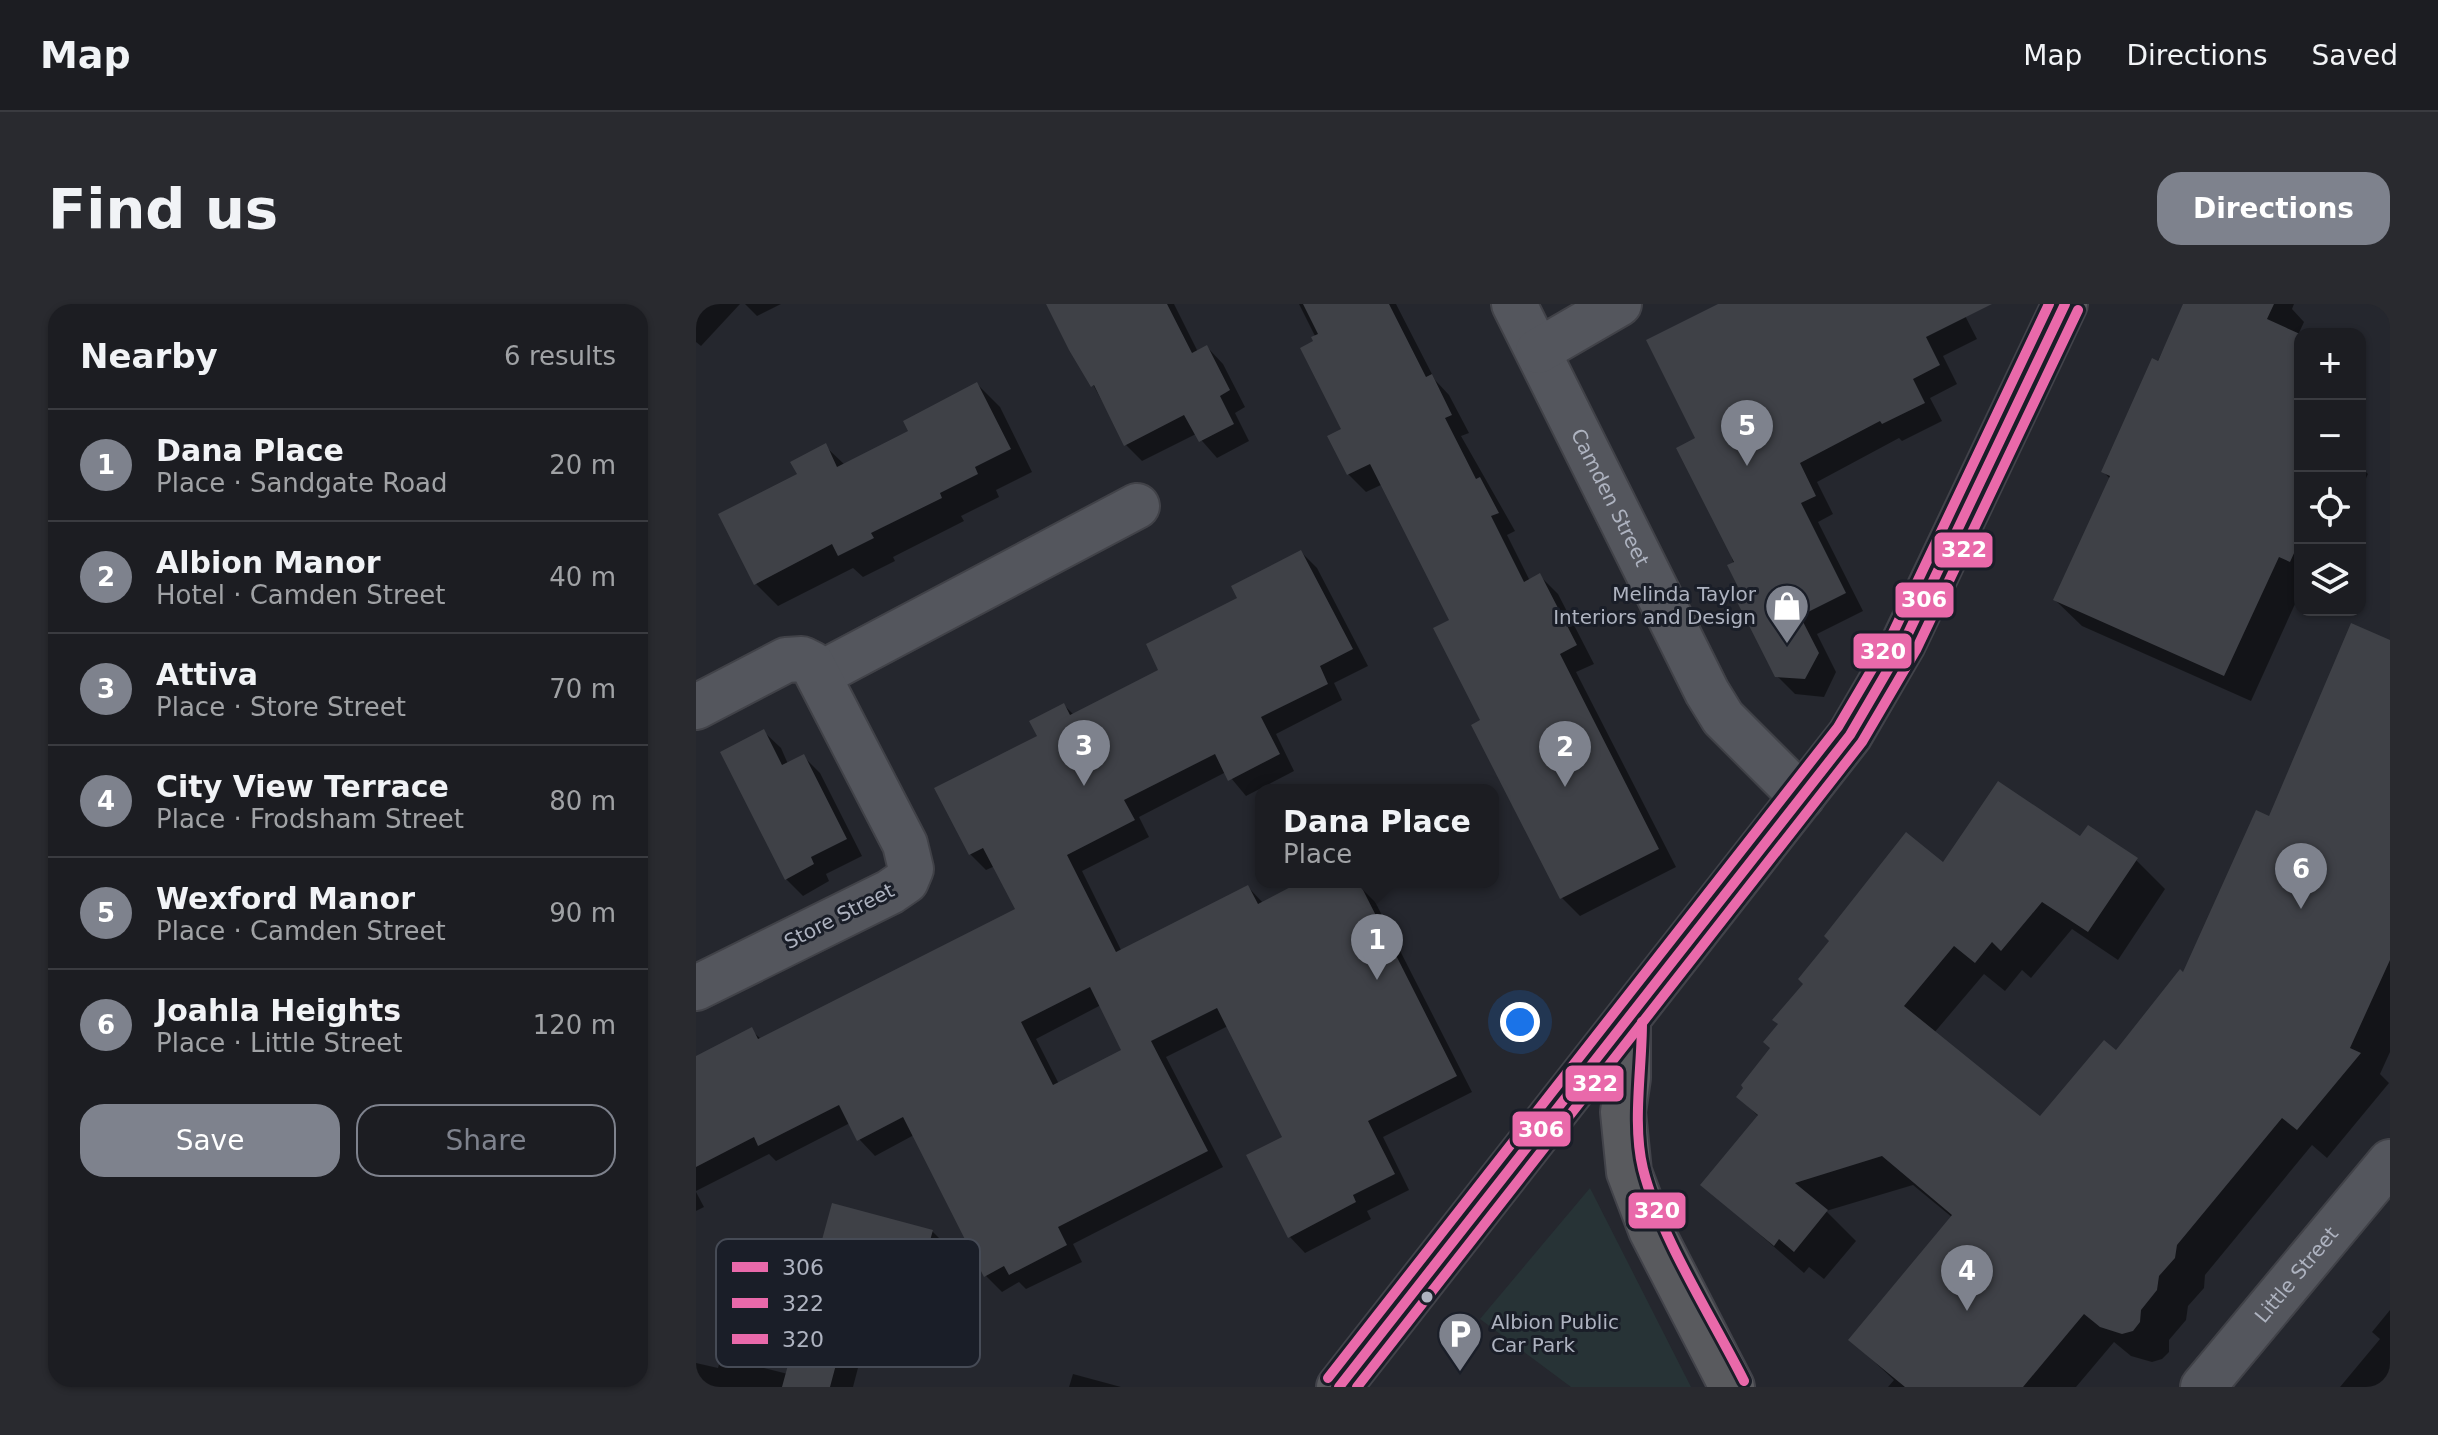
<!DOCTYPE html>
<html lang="en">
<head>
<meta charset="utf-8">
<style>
  body { margin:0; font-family:"DejaVu Sans",sans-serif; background:#292a2f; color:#f1f3f6 }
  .controls { position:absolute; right:24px; top:24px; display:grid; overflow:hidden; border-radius:16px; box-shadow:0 2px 6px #0004 }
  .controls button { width:72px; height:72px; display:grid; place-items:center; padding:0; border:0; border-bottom:2px solid #3a3b40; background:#1c1d22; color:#f1f3f6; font:40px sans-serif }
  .you { position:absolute; left:824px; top:718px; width:28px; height:28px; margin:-20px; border:6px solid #fff; border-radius:50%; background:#1a73e8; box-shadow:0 0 0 12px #1a73e833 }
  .badge { display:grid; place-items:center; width:52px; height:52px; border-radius:50%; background:#7e828d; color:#fff; font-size:26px; font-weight:700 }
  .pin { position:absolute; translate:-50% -66px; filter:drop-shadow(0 2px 4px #0008) }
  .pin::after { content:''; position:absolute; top:42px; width:28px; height:24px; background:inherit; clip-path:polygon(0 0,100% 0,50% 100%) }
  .popup { position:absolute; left:559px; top:480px; width:244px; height:104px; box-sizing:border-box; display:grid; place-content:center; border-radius:16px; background:#1c1d22; filter:drop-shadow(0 2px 6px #0005); font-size:26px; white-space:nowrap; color:#a0a2a5 }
  .popup b { font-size:30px; color:#f1f3f6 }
  .popup::after { content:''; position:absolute; left:50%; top:100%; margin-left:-16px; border:16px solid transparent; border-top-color:#1c1d22 }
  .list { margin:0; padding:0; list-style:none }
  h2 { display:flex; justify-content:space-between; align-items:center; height:104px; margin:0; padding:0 32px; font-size:34px }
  h2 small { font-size:26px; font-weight:400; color:#a0a2a5 }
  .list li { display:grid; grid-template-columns:52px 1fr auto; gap:24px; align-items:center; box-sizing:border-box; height:112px; padding:0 32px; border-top:2px solid #3a3b40 }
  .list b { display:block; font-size:30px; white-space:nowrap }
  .list p { margin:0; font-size:26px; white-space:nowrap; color:#a0a2a5 }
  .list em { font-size:26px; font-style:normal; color:#a0a2a5 }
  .actions { display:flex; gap:16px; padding:24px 32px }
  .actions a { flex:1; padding:18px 0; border:2px solid #7e828d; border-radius:24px; text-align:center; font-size:28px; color:#7e828d }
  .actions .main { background:#7e828d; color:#fff }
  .icon { flex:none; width:44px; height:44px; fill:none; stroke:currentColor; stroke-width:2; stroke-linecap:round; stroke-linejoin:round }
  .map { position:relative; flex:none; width:1694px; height:1083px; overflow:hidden; border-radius:24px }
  header { display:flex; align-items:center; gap:48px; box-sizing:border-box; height:112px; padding:0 40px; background:#1c1d22; border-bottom:2px solid #3a3b40 }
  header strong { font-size:38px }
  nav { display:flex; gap:44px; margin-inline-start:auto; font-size:28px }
  .intro { display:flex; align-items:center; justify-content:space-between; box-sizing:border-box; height:192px; padding:0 48px }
  h1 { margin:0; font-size:56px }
  .button { padding:20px 36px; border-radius:24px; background:#7e828d; color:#fff; font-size:28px; font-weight:700 }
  main { display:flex; gap:48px; padding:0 48px }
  aside { flex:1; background:#1c1d22; border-radius:24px; box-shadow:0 2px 6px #0004 }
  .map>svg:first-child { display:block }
  .green { fill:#273336 }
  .shadow { fill:#0007; fill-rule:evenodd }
  .building { fill:#3f4147; fill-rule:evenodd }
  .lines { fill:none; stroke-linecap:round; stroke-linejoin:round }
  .street-casing { stroke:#414248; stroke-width:48 }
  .highway-casing { stroke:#42434a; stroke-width:48 }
  .street { stroke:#54565d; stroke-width:44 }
  .highway { stroke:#595a5e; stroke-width:44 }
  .bus-1-casing { stroke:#1a1e28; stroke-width:16 }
  .bus-2-casing { stroke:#1a1e28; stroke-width:16 }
  .bus-3-casing { stroke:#1a1e28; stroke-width:16 }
  .bus-1 { stroke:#e969aa; stroke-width:10 }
  .bus-2 { stroke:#e969aa; stroke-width:10 }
  .bus-3 { stroke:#e969aa; stroke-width:10 }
  .bus-dot { fill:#aeb3c0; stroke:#1a1e28; stroke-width:3 }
  .labels { text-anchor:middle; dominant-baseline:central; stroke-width:6; stroke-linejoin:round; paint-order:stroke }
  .street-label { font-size:20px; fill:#aeb3c0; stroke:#1a1e28 }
  .poi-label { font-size:20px; fill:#aeb3c0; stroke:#1a1e28; text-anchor:end }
  .key { fill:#1a1e28; stroke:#464b56; stroke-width:2 }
  .key-label { font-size:22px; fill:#aeb3c0 }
  .line-badge { stroke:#1a1e28; stroke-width:3 }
  .badge-label { font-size:22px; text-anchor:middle; font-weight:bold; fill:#fff }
</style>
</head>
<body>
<header>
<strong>Map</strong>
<nav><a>Map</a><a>Directions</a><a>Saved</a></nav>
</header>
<div class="intro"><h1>Find us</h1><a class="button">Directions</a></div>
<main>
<aside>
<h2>Nearby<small>6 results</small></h2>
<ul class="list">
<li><span class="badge">1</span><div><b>Dana Place</b><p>Place · Sandgate Road</p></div><em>20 m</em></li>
<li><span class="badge">2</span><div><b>Albion Manor</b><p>Hotel · Camden Street</p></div><em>40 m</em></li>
<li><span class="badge">3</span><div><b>Attiva</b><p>Place · Store Street</p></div><em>70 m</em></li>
<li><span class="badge">4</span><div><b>City View Terrace</b><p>Place · Frodsham Street</p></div><em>80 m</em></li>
<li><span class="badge">5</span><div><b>Wexford Manor</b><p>Place · Camden Street</p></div><em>90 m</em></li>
<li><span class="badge">6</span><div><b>Joahla Heights</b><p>Place · Little Street</p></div><em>120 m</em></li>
</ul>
<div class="actions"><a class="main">Save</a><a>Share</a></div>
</aside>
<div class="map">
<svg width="1694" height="1083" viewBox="0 0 1694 1083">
  <rect width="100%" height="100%" fill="#25272e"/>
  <path class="green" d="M894,884L995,1083H875L784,1015Z"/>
  <g class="shadow">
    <path d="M0,0H44L5,42L0,38Z"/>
    <path d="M49,0H85L61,12Z"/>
    <path d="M353,0H478L502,48L511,43L527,60L549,103L539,109L553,137L521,154L500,130L446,157L430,141Z"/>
    <path d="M603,0H700L739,76L753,91L773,129L765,132L819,227L811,231L834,277L844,272L862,290L898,360L880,368L980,563L884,612L866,594L787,417L756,317L687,180L670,188L652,170L647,126L619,32Z"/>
    <path d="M1027,0H1263L1281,35L1247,52L1261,80L1234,94L1246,117L1206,137L1203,134L1121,178L1137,210L1122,218L1167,307L1121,330L1140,368L1128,393L1099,390L1080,371L1045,286L1002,135Z"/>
    <path d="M1490,0H1598L1596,5L1608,18L1602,31L1604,289L1555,397L1386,322L1359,296L1414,175L1407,167Z"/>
    <path d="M281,80L304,103L336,168L300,186L303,193L265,212L268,217L197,253L199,257L167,273L157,264L82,302L60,280L103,171L129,142L149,161L215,128Z"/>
    <path d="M1664,162L1672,170L1664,187Z"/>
    <path d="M605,248L621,264L672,362L638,379L646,396L580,430L598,467L550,492L530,468L443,513L453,533L386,567L426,648L552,583L567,599L609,578H669L776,788L687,833L713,886L671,907L675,915L609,949L593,932L589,833L532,722L470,753L527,863L377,940L386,958L330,985L323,978L306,988L290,972L218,831L179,852L163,835L154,819L80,857L73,850L0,887V756L55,726L65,735L321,606L299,562L290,566L274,550L344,433L368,401L378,411L465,367L543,295ZM405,701L428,747L363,780L340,735Z"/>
    <path d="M1694,339V748L1684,770L1693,779L1631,854L1616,841L1509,971L1508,984L1492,1002L1490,1016L1473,1036V1048L1466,1055L1456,1058L1435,1052L1418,1038L1380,1083H1192L1198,1076L1155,1036L1257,914L1217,881L1130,907L1160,937L1128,975L1113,963L1108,969L1007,881L1063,813L1043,793L1247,561L1385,535L1440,556L1469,585L1422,656L1376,625L1335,674L1326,666L1309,687L1288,670L1238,729L1344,815L1421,749L1488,671L1574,514Z"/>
    <path d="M68,428L85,444L92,460L107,452L124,469L166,552L130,570L133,577L107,592L90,575Z"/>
    <path d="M0,888L8,903L0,907Z"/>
    <path d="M137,902L236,927L254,945L234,1018L178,1003L157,1083H0V1059L22,1064L25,1053L92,1070Z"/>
    <path d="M1694,1006V1083H1644L1684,1035L1676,1028Z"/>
    <path d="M377,1070L425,1083H373Z"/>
  </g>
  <g class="building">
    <path d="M350,0H471L496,49L511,41L534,86L524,92L538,120L503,138L488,111L428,142L398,81L395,83L373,46Z"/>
    <path d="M607,0H693L730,73L736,70L756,111L749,114L780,175L784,173L803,209L795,212L828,278L844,269L881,341L864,350L963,545L864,595L775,421L784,416L737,324L753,316L674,160L651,171L631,132L645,125L604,44L617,37L615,33L622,30Z"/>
    <path d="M1022,0H1296L1230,33L1244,61L1217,75L1229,99L1186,120L1184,117L1104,159L1120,192L1105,199L1150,289L1104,312L1123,349L1109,375L1079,373L1036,288L1043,285L1031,261L1038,258L980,144L999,134L950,36Z"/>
    <path d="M1487,0H1578L1571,15L1604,30V236L1594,258L1583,253L1528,372L1357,296L1414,172L1405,168L1456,54L1462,57Z"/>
    <path d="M281,78L315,145L279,163L282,170L244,189L246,194L175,229L178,234L142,252L136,240L58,281L22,210L101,170L94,158L130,139L141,163L212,127L207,117Z"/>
    <path d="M605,246L657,345L624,362L632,380L565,413L584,450L532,477L519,450L428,496L439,516L371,551L420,648L552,581L562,600L604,578H663L761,772L672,817L699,870L657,891L660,898L592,934L550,851L586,833L521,704L455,737L512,847L362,923L371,941L313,971L308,962L288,973L207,813L161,837L143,801L62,842L58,833L0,863V752L56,723L62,735L319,605L287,544L273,551L238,484L341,432L333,417L368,399L374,411L462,366L450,340L541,294L535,282ZM394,683L425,746L357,781L325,718Z"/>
    <path d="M1655,319L1694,336V656L1654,744L1665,749L1601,826L1586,814L1481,941L1479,954L1463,972L1461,986L1445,1006L1444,1018L1437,1027L1426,1030L1404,1023L1388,1010L1327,1083H1209L1152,1036L1256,911L1186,852L1099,879L1132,906L1098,948L1083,935L1078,942L1004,881L1062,811L1040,793L1047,784L1045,781L1074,744L1067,738L1082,720L1076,716L1107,680L1102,675L1133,637L1128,632L1210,528L1247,558L1302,477L1384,532L1392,521L1442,554L1392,628L1346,598L1305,647L1296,638L1279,659L1258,642L1208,702L1344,812L1408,736L1420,746L1484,665L1487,668L1560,506L1573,512Z"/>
    <path d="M68,425L86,461L108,450L151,535L115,553L118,560L89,576L24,448Z"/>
    <path d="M136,899L237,926L216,1001L160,986L134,1083H86Z"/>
  </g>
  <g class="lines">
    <g class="street-casing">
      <g id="street">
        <path id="s1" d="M818,0L1011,388L1027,414L1106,493"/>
        <path d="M842,47L923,0"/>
        <path d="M124,370L441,202"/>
        <path d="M0,403L90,356L106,355L116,360L209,540L215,565L210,577L194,588L0,684"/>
        <path id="s2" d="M1507,1083L1694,858"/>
      </g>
    </g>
    <g class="highway-casing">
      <g id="highway">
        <path d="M932,718V774L927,808L933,868L955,926L1036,1083"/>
        <path d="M643,1083L1154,431L1207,340L1369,0"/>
      </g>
    </g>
    <use href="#street" class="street"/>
    <use href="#highway" class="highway"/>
    <g class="bus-1-casing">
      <path id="bus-1" d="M643,1083L1154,431L1207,340L1369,0"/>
    </g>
    <g class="bus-2-casing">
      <path id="bus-2" d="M661,1083L1166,438L1220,346L1382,6"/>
    </g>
    <g class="bus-3-casing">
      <g id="bus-3">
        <path d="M946,718C946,765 936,820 947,865C964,933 1016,1013 1048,1077"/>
        <path d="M632,1074L1142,423L1195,333L1353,0"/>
      </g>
    </g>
    <use href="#bus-1" class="bus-1"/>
    <use href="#bus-2" class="bus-2"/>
    <use href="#bus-3" class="bus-3"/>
  </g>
  <defs>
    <g id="shop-pin" transform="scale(2.3)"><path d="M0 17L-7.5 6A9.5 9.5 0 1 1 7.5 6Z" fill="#7e828d" stroke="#1a1e28"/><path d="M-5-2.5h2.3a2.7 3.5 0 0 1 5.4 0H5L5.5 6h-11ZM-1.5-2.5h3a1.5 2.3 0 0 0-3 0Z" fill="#fff"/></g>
    <g id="parking-pin" transform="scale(2.3)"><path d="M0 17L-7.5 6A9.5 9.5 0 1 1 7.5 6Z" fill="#7e828d" stroke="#1a1e28"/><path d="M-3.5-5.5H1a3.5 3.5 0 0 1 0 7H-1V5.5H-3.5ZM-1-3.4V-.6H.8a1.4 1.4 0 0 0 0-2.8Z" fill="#fff"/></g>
  </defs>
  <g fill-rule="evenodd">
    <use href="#shop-pin" x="1091" y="302"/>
    <use href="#parking-pin" x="764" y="1030"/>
  </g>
  <circle class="bus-dot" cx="731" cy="993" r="7"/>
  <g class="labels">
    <g class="street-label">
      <text stroke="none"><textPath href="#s1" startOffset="216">Camden Street</textPath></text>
      <text transform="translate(143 612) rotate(-27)">Store Street</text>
      <text stroke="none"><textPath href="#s2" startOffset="146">Little Street</textPath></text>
    </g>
    <g class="poi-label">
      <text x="1060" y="290">Melinda Taylor<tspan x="1060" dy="23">Interiors and Design</tspan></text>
      <text x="795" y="1018" text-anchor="start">Albion Public<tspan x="795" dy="23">Car Park</tspan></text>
    </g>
  </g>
  <rect x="20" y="935" width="264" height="128" rx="12" class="key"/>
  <rect x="36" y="958" width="36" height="10" fill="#e969aa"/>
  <rect x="36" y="994" width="36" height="10" fill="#e969aa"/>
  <rect x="36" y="1030" width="36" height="10" fill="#e969aa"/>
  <g class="key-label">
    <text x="86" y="971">306</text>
    <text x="86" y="1007">322</text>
    <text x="86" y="1043">320</text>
  </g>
  <g class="line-badge">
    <rect x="1237" y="227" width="61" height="38" rx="8" fill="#e969aa"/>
    <rect x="1198" y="277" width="61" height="38" rx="8" fill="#e969aa"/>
    <rect x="1156" y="328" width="61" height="38" rx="8" fill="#e969aa"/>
    <rect x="868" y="760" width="61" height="39" rx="8" fill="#e969aa"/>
    <rect x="815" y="806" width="61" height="38" rx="8" fill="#e969aa"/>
    <rect x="931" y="887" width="60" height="39" rx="8" fill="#e969aa"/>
  </g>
  <g class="badge-label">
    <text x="1268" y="253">322</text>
    <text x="1228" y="303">306</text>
    <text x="1187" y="355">320</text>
    <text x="899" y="787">322</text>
    <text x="845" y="833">306</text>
    <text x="961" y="914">320</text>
  </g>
</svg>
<div class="controls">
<button>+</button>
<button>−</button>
<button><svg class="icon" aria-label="locate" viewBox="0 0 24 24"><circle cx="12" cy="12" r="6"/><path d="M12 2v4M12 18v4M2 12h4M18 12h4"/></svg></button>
<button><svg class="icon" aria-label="layers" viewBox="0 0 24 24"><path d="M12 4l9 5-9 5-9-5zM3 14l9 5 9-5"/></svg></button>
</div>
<div class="you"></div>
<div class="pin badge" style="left:681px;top:676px">1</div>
<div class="popup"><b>Dana Place</b>Place</div>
<div class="pin badge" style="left:869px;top:483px">2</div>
<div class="pin badge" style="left:388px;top:482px">3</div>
<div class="pin badge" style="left:1271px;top:1007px">4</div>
<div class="pin badge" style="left:1051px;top:162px">5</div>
<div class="pin badge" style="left:1605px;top:605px">6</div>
</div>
</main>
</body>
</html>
